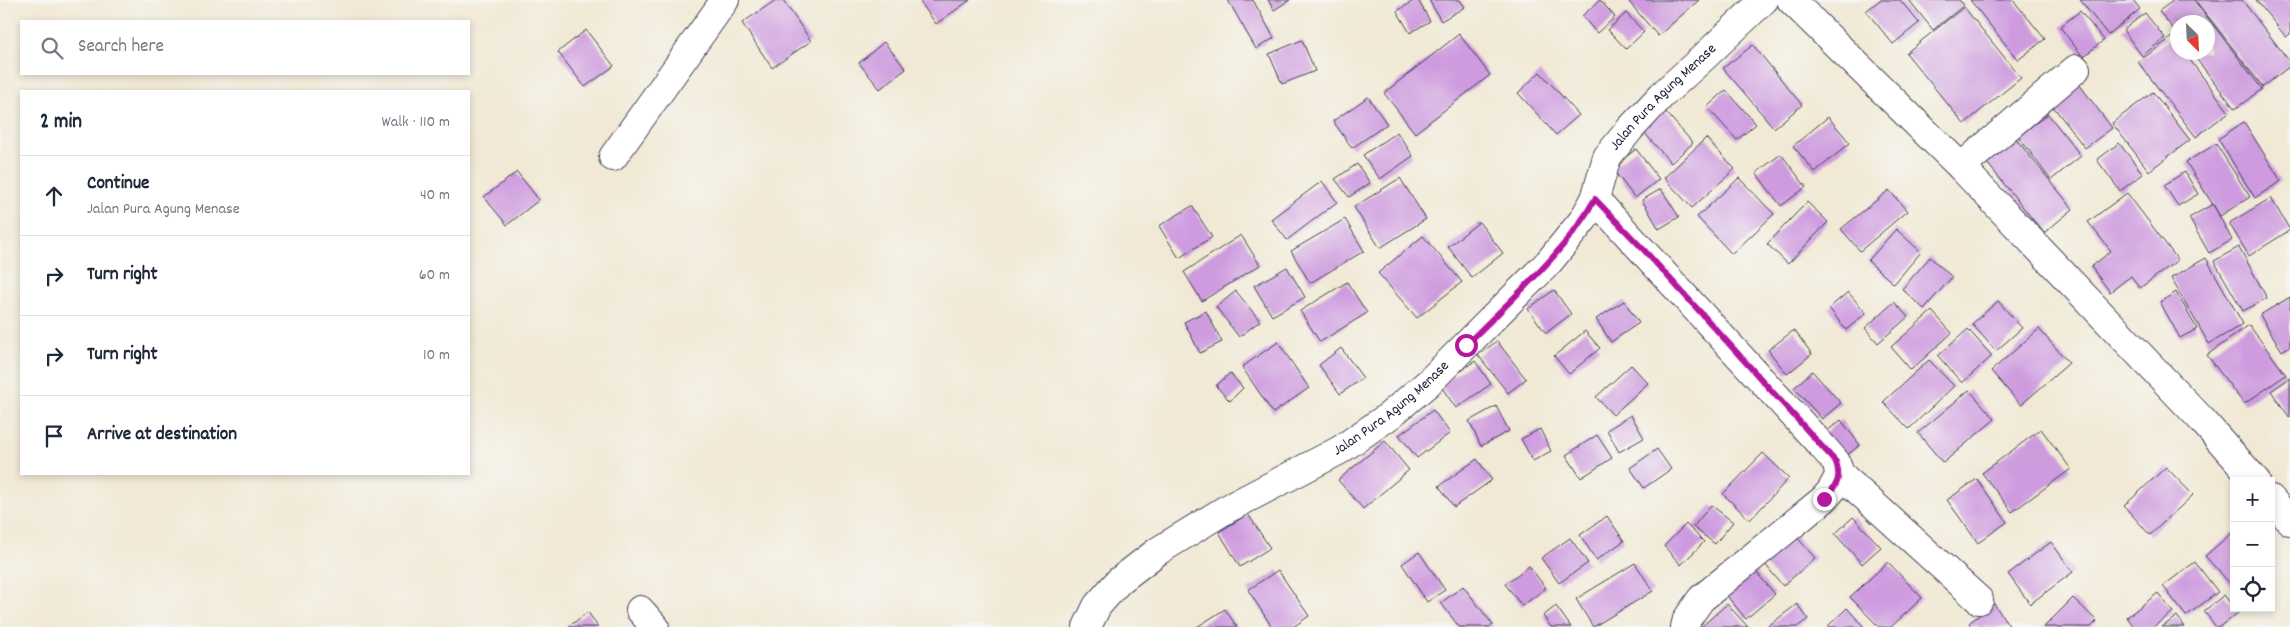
<!DOCTYPE html>
<html lang="en">
<head>
<meta charset="utf-8">
<style>
  body { margin:0; font-family:Dekko,sans-serif; background:#f2f2f3; color:#1f2937 }
  .controls { position:absolute; right:15px; bottom:15px; display:grid; overflow:hidden; border-radius:0px; box-shadow:0 2px 8px #0003 }
  .controls button { width:45px; height:45px; display:grid; place-items:center; padding:0; border:0; border-bottom:1px solid #e0e1e3; background:#fff; color:#1f2937; font:25px sans-serif }
  .compass { position:absolute; left:2170px; top:15px; width:45px; height:45px; border-radius:50%; background:#fff; box-shadow:0 2px 8px #0003; rotate:156deg }
  .stop { position:absolute; width:15px; height:15px; margin:-11px; border:4px solid #b5179e; border-radius:50%; background:#fff }
  .stop.end { background:#b5179e; border-color:#fff; box-shadow:0 1px 5px #0008 }
  .list { margin:0; padding:0; list-style:none }
  h2 { display:flex; justify-content:space-between; align-items:center; height:65px; margin:0; padding:0 20px; font-size:21px }
  h2 small { font-size:16px; font-weight:400; color:#747a83 }
  .list li { display:grid; grid-template-columns:32px 1fr auto; gap:15px; align-items:center; box-sizing:border-box; height:80px; padding:0 20px; border-top:1px solid #e0e1e3 }
  .list b { display:block; font-size:19px; white-space:nowrap }
  .list p { margin:0; font-size:16px; white-space:nowrap; color:#747a83 }
  .list em { font-size:16px; font-style:normal; color:#747a83 }
  .icon { flex:none; width:28px; height:28px; fill:none; stroke:currentColor; stroke-width:2; stroke-linecap:round; stroke-linejoin:round }
  .map { position:relative; flex:none; width:2290px; height:627px; overflow:hidden }
  .search { position:absolute; background:#fff; box-shadow:0 2px 8px #0003; left:20px; top:20px; width:450px; height:55px; display:flex; align-items:center; gap:12px; box-sizing:border-box; padding:0 18px; border-radius:0px; color:#747a83; font-size:19px }
  .panel { position:absolute; background:#fff; box-shadow:0 2px 8px #0003; left:20px; top:90px; width:450px; height:385px; border-radius:0px }
  .map>svg:first-child { display:block }
  .building { fill:#ce9bdf }
  .lines { fill:none; stroke-linecap:round; stroke-linejoin:round }
  .minor-casing { stroke:#414052; stroke-width:30 }
  .tertiary-casing { stroke:#414052; stroke-width:30 }
  .minor { stroke:#fff; stroke-width:28 }
  .tertiary { stroke:#fff; stroke-width:28 }
  .route { stroke:#b5179e; stroke-width:6 }
  .labels { text-anchor:middle; dominant-baseline:central; stroke-width:4.5; stroke-linejoin:round; paint-order:stroke }
  .street-label { font-size:15px; fill:#22223b; stroke:#f6f6f2 }
</style>
</head>
<body>
<div class="map">
<svg width="2290" height="627" viewBox="0 0 2290 627">
  <rect width="100%" height="100%" fill="#f6f6f2"/>
  <filter id="ink" filterUnits="userSpaceOnUse"><feTurbulence type="fractalNoise" baseFrequency=".02" numOctaves="2"/><feDisplacementMap in="SourceGraphic" scale="10" xChannelSelector="R" yChannelSelector="G"/><feConvolveMatrix kernelMatrix="1 2 1 2 8 2 1 2 1" color-interpolation-filters="sRGB"/></filter>
  <filter id="wash" filterUnits="userSpaceOnUse"><feTurbulence type="fractalNoise" baseFrequency=".0096" numOctaves="4" result="noise"/><feDisplacementMap in="SourceGraphic" scale="20" xChannelSelector="R" yChannelSelector="G"/><feGaussianBlur stdDeviation="1.12" result="paint"/><feColorMatrix in="noise" values="0 0 0 0 0 0 0 0 0 0 0 0 0 0 0 0 0 1.4 0 .05"/><feComposite in="paint" operator="in"/></filter>
  <g filter="url(#wash)">
    <rect width="100%" height="100%" fill="#f1e9d5"/>
    <g id="blocks">
      <g class="building">
        <path d="M776,0H783L811,41L772,68L742,23Z"/>
        <path d="M919,0H970L936,24Z"/>
        <path d="M1228,0H1253L1274,38L1256,49Z"/>
        <path d="M1268,0H1290L1274,10Z"/>
        <path d="M1415,0H1418L1430,21L1410,33L1397,11Z"/>
        <path d="M1429,0H1460L1465,7L1441,21Z"/>
        <path d="M1600,0L1615,17L1597,33L1582,16Z"/>
        <path d="M1632,0H1699L1658,36L1629,2Z"/>
        <path d="M1880,0H1900L1919,23L1893,44L1866,11Z"/>
        <path d="M1909,0H1959L1964,5L1933,30Z"/>
        <path d="M1970,0H2013L2045,39L2018,60Z"/>
        <path d="M2080,0H2133L2140,9L2108,35Z"/>
        <path d="M2174,0H2194L2262,89L2235,109L2191,52H2208V22H2178V35L2159,11Z"/>
        <path d="M2195,0H2242L2290,62V66L2263,87Z"/>
        <path d="M2256,0H2290V34L2286,37Z"/>
        <path d="M1964,7L2021,78L1964,124L1906,53Z"/>
        <path d="M2080,11L2104,40L2083,57L2060,27Z"/>
        <path d="M1626,13L1644,32L1626,49L1608,30Z"/>
        <path d="M2145,13L2165,38L2142,56L2123,30Z"/>
        <path d="M586,30L614,66L585,87L558,52Z"/>
        <path d="M1459,34L1490,75L1415,133L1384,93Z"/>
        <path d="M2172,37L2178,45V52H2184L2229,112L2196,137L2138,62Z"/>
        <path d="M1302,40L1315,71L1282,84L1269,54Z"/>
        <path d="M884,42L906,69L880,89L859,63Z"/>
        <path d="M1753,45L1802,105L1774,128L1723,68Z"/>
        <path d="M1540,72L1579,115L1556,135L1518,93Z"/>
        <path d="M2079,84L2112,128L2085,148L2052,105Z"/>
        <path d="M1726,90L1756,124L1737,140L1707,107Z"/>
        <path d="M2153,92L2190,140L2149,171L2112,123Z"/>
        <path d="M1368,97L1387,124L1352,148L1333,121Z"/>
        <path d="M1664,110L1693,143L1671,163L1641,129Z"/>
        <path d="M2048,114L2081,156L2051,180L2018,136Z"/>
        <path d="M1828,117L1850,143L1815,172L1793,146Z"/>
        <path d="M2244,122L2281,181L2255,198L2218,139Z"/>
        <path d="M1397,132L1413,156L1380,179L1363,155Z"/>
        <path d="M2012,134L2073,209L2044,233L1983,158Z"/>
        <path d="M1706,138L1735,169L1692,208L1664,178Z"/>
        <path d="M2119,143L2143,174L2120,191L2097,160Z"/>
        <path d="M2216,144L2250,197L2220,216L2186,162Z"/>
        <path d="M1636,149L1659,179L1635,198L1612,168Z"/>
        <path d="M1781,154L1806,187L1781,206L1756,173Z"/>
        <path d="M1357,164L1370,183L1349,197L1335,179Z"/>
        <path d="M517,172L539,200L507,225L484,197Z"/>
        <path d="M2185,172L2198,194L2178,206L2164,185Z"/>
        <path d="M1400,178L1426,219L1380,248L1354,207Z"/>
        <path d="M1739,178L1774,214L1732,254L1697,217Z"/>
        <path d="M1322,181L1337,202L1287,240L1271,219Z"/>
        <path d="M1661,189L1679,217L1659,229L1642,200Z"/>
        <path d="M1889,190L1907,211L1860,251L1841,229Z"/>
        <path d="M2127,193L2178,260L2140,288L2131,276L2110,292L2091,267L2111,251L2088,222Z"/>
        <path d="M2271,198L2290,230L2249,256L2229,223Z"/>
        <path d="M1807,202L1828,222L1788,264L1767,244Z"/>
        <path d="M2213,204L2232,240L2209,253L2189,218Z"/>
        <path d="M1192,206L1212,237L1179,258L1159,226Z"/>
        <path d="M1345,219L1364,251L1310,283L1291,251Z"/>
        <path d="M1479,222L1503,253L1472,278L1448,247Z"/>
        <path d="M1896,229L1921,252L1894,284L1868,261Z"/>
        <path d="M1241,235L1260,265L1202,301L1184,272Z"/>
        <path d="M1423,236L1462,282L1417,318L1378,273Z"/>
        <path d="M2239,247L2267,298L2243,311L2214,261Z"/>
        <path d="M1930,257L1952,277L1924,309L1902,289Z"/>
        <path d="M2206,258L2243,324L2209,344L2171,278Z"/>
        <path d="M1287,267L1305,297L1272,316L1254,286Z"/>
        <path d="M1347,282L1367,313L1320,342L1300,311Z"/>
        <path d="M1554,290L1571,314L1546,333L1528,309Z"/>
        <path d="M1236,291L1260,321L1239,337L1216,307Z"/>
        <path d="M1848,292L1866,313L1846,330L1829,308Z"/>
        <path d="M2176,292L2197,329L2180,338L2160,302Z"/>
        <path d="M2290,297V346L2282,351L2260,315Z"/>
        <path d="M1624,301L1639,323L1611,342L1596,319Z"/>
        <path d="M1998,301L2022,328L1996,351L1972,324Z"/>
        <path d="M1894,302L1908,317L1878,343L1865,328Z"/>
        <path d="M1206,311L1222,342L1200,353L1184,322Z"/>
        <path d="M1932,311L1952,333L1911,370L1891,347Z"/>
        <path d="M2249,325L2286,375L2244,404L2207,355Z"/>
        <path d="M1968,329L1992,356L1962,383L1938,356Z"/>
        <path d="M2039,329L2069,363L2021,405L1991,371Z"/>
        <path d="M1794,330L1812,354L1787,374L1768,350Z"/>
        <path d="M1585,331L1600,348L1569,374L1554,356Z"/>
        <path d="M1497,341L1526,379L1508,393L1478,355Z"/>
        <path d="M1278,342L1309,388L1273,413L1242,367Z"/>
        <path d="M1341,348L1363,378L1340,394L1319,365Z"/>
        <path d="M1929,360L1954,386L1909,429L1883,402Z"/>
        <path d="M1475,361L1491,384L1456,408L1440,385Z"/>
        <path d="M1631,365L1648,383L1613,415L1596,397Z"/>
        <path d="M1812,371L1841,403L1822,419L1794,388Z"/>
        <path d="M1230,373L1243,388L1230,401L1216,386Z"/>
        <path d="M2290,378V418L2271,391Z"/>
        <path d="M1969,390L1995,419L1943,463L1918,433Z"/>
        <path d="M1496,406L1509,431L1481,446L1469,421Z"/>
        <path d="M1433,410L1450,433L1417,458L1399,435Z"/>
        <path d="M1631,415L1644,438L1619,452L1607,430Z"/>
        <path d="M1841,420L1860,445L1841,460L1822,435Z"/>
        <path d="M1540,429L1551,451L1533,461L1521,439Z"/>
        <path d="M2041,429L2071,469L2012,512L1982,473Z"/>
        <path d="M1597,435L1612,458L1581,478L1566,455Z"/>
        <path d="M1385,441L1409,470L1363,509L1338,480Z"/>
        <path d="M1657,449L1671,469L1644,488L1630,468Z"/>
        <path d="M1763,453L1789,478L1750,520L1723,494Z"/>
        <path d="M1477,459L1492,480L1454,507L1439,486Z"/>
        <path d="M2166,467L2193,495L2150,535L2124,506Z"/>
        <path d="M1977,479L2007,522L1978,543L1947,500Z"/>
        <path d="M1711,505L1733,522L1715,544L1693,527Z"/>
        <path d="M1248,514L1270,548L1240,567L1219,532Z"/>
        <path d="M1607,516L1624,541L1596,560L1580,535Z"/>
        <path d="M1853,517L1881,547L1862,564L1835,534Z"/>
        <path d="M1686,524L1704,542L1681,565L1664,546Z"/>
        <path d="M2234,531V588L2205,556Z"/>
        <path d="M1796,536L1815,558L1783,586L1764,563Z"/>
        <path d="M1570,538L1588,563L1559,583L1541,558Z"/>
        <path d="M2051,542L2073,572L2030,604L2008,574Z"/>
        <path d="M1419,552L1445,590L1427,602L1402,564Z"/>
        <path d="M1888,562L1922,598L1891,627H1879L1850,597Z"/>
        <path d="M2195,562L2218,592L2186,616L2163,586Z"/>
        <path d="M1635,563L1653,591L1593,627L1576,599Z"/>
        <path d="M1529,566L1546,588L1522,606L1505,584Z"/>
        <path d="M1751,566L1775,594L1746,619L1723,591Z"/>
        <path d="M1278,570L1309,616L1293,627H1272L1248,590Z"/>
        <path d="M1463,586L1493,625L1490,627H1459L1441,603Z"/>
        <path d="M2158,593L2173,612L2153,627H2134L2127,617Z"/>
        <path d="M2224,595L2238,613L2220,627H2216L2204,611Z"/>
        <path d="M2073,598L2097,621L2091,627H2044Z"/>
        <path d="M1727,604L1748,627H1701Z"/>
        <path d="M1797,604L1808,619L1797,627H1767Z"/>
        <path d="M1994,604L2010,627H1972L1969,623Z"/>
        <path d="M1556,606L1571,627H1551L1543,616Z"/>
        <path d="M1847,608L1864,627H1829L1828,626Z"/>
        <path d="M1225,609L1237,627H1197Z"/>
        <path d="M588,612L598,627H568Z"/>
        <path d="M2177,616L2185,627H2162Z"/>
      </g>
    </g>
  </g>
  <g filter="url(#ink)">
    <use href="#blocks" fill-opacity="0" stroke="#414052" stroke-width="1"/>
    <g class="lines">
      <g class="minor-casing">
        <g id="minor">
          <path d="M613,157L725,0"/>
          <path d="M1961,167L2076,69"/>
          <path d="M1595,199L1823,447L1836,462L1840,474L1831,491L1824,499L1701,599L1687,619L1685,627"/>
          <path d="M1840,474L1979,600"/>
          <path d="M640,610L655,627"/>
          <path id="s1" d="M1087,627L1097,606L1119,581L1158,551L1225,510L1340,450L1389,416L1428,383L1548,263L1583,220L1595,199L1607,157L1630,129L1662,95L1704,57L1764,0"/>
        </g>
      </g>
      <g class="tertiary-casing">
        <g id="tertiary">
          <path d="M1791,0L1961,167L2202,420L2256,481"/>
          <path d="M2271,499L2290,521"/>
        </g>
      </g>
      <use href="#minor" class="minor"/>
      <use href="#tertiary" class="tertiary"/>
    </g>
  </g>
  <g class="lines" filter="url(#ink)">
    <path class="route" d="M1466,345C1511,299 1563,256 1595,199L1644,250L1836,462C1842,480 1836,486 1824,499"/>
  </g>
  <g class="labels">
    <g class="street-label">
      <text stroke="none"><textPath href="#s1" startOffset="800">Jalan Pura Agung Menase</textPath></text>
      <text stroke="none"><textPath href="#s1" startOffset="380">Jalan Pura Agung Menase</textPath></text>
    </g>
  </g>
</svg>
<div class="controls">
<button>+</button>
<button>−</button>
<button><svg class="icon" aria-label="locate" viewBox="0 0 24 24"><circle cx="12" cy="12" r="6"/><path d="M12 2v4M12 18v4M2 12h4M18 12h4"/></svg></button>
</div>
<svg class="compass" viewBox="-18 -18 36 36"><path d="M0-13l5 13h-10z" fill="#e53935"/><path d="M0 13l5-13h-10z" fill="#747a83"/></svg>
<div class="stop" style="left:1466px;top:345px"></div>
<div class="stop end" style="left:1824px;top:499px"></div>
<div class="search"><svg class="icon" aria-label="search" viewBox="0 0 24 24"><circle cx="10" cy="10" r="6"/><path d="M15 15l6 6"/></svg>Search here</div>
<section class="panel">
<h2>2 min<small>Walk · 110 m</small></h2>
<ul class="list">
<li><svg class="icon" aria-label="ahead" viewBox="0 0 24 24"><path d="M12 20V5M6 11l6-6 6 6"/></svg><div><b>Continue</b><p>Jalan Pura Agung Menase</p></div><em>40 m</em></li>
<li><svg class="icon" aria-label="right" viewBox="0 0 24 24"><path d="M7 20v-9h11M14 6l5 5-5 5"/></svg><div><b>Turn right</b></div><em>60 m</em></li>
<li><svg class="icon" aria-label="right" viewBox="0 0 24 24"><path d="M7 20v-9h11M14 6l5 5-5 5"/></svg><div><b>Turn right</b></div><em>10 m</em></li>
<li><svg class="icon" aria-label="arrive" viewBox="0 0 24 24"><path d="M6 21V4h12l-3 4 3 4H6"/></svg><div><b>Arrive at destination</b></div></li>
</ul>
</section>
</div>
</body>
</html>
